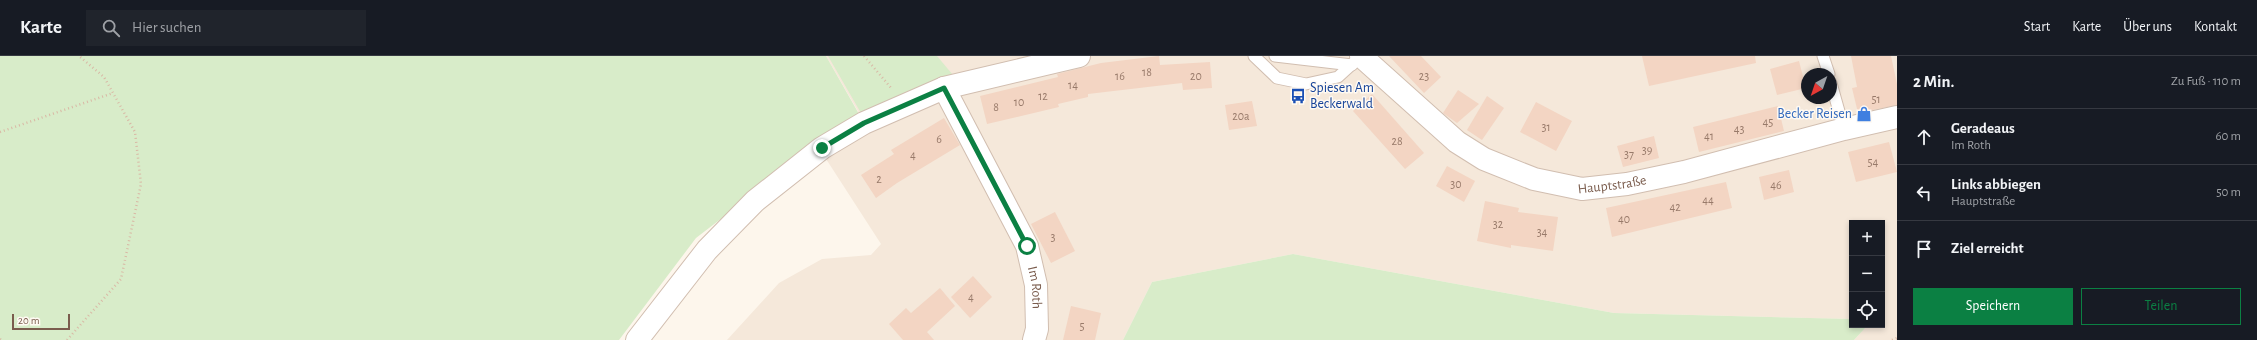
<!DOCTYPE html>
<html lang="de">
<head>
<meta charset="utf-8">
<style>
  body { margin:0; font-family:"Alegreya Sans",sans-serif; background:#20242c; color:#f1f3f6 }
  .controls { position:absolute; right:12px; bottom:12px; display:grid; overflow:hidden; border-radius:0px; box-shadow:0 2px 6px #0003 }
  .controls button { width:36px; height:36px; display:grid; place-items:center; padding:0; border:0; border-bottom:1px solid #363941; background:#171b24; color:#f1f3f6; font:20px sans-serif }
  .compass { position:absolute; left:1801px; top:12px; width:36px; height:36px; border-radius:50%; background:#171b24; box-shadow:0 2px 6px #0003; rotate:220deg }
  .scale { position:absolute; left:12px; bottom:10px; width:58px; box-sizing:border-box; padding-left:4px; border:2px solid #7a5c4d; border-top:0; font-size:11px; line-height:14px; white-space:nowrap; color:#7a5c4d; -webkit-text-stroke:3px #fffaf3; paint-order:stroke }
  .stop { position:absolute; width:12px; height:12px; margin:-9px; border:3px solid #0b8043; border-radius:50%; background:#fff }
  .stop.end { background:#0b8043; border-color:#fff; box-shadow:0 1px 4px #0008 }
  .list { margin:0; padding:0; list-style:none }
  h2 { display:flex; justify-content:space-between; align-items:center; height:52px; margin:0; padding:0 16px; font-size:17px }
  h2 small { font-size:13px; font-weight:400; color:#9ea1a6 }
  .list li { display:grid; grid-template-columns:26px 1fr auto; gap:12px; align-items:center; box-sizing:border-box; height:56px; padding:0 16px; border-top:1px solid #363941 }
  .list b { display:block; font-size:15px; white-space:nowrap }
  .list p { margin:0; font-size:13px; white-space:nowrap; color:#9ea1a6 }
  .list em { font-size:13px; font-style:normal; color:#9ea1a6 }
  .actions { display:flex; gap:8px; padding:12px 16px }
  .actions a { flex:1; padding:9px 0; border:1px solid #0b8043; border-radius:0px; text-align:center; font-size:14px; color:#0b8043 }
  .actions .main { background:#0b8043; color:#fff }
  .icon { flex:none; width:22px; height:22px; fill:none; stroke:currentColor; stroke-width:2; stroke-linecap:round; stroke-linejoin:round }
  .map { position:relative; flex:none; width:1897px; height:284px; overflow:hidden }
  header { display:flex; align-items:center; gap:24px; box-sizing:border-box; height:56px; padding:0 20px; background:#171b24; border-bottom:1px solid #363941 }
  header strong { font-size:19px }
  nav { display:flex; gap:22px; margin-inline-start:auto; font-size:14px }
  .search { width:280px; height:36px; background:#20242c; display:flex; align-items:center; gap:10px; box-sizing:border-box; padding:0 14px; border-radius:0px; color:#9ea1a6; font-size:15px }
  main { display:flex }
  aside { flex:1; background:#171b24 }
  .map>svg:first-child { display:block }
  .residential { fill:#f5e8da; fill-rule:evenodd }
  .green { fill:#d8ecc9 }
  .building { fill:#f3d5c3 }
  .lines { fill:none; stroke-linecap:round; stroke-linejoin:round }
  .service-casing { stroke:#d1beb0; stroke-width:13 }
  .minor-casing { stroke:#d1beb0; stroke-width:24 }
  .tertiary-casing { stroke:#d1beb0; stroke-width:24 }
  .path { stroke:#d9b8a5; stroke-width:2.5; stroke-dasharray:1 3; stroke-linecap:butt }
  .service { stroke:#fff; stroke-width:11 }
  .minor { stroke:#fff; stroke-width:22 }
  .tertiary { stroke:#fff; stroke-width:22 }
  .route { stroke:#0b8043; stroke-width:5 }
  .labels { text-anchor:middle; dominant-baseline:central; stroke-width:3; stroke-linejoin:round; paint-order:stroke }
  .number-label { font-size:12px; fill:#987a6a }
  .transit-label { font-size:14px; fill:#164399; stroke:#fffaf3; text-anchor:start }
  .shop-label { font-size:14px; fill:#366cbe; stroke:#fffaf3; text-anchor:end }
  .street-label { font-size:14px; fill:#7a5c4d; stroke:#fffaf3 }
</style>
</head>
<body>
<header>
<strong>Karte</strong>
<div class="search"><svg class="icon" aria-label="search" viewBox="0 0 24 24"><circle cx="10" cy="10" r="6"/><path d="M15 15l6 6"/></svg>Hier suchen</div>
<nav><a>Start</a><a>Karte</a><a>Über uns</a><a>Kontakt</a></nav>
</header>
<main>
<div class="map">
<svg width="1897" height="284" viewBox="0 0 1897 284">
  <rect width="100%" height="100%" fill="#fdf6ec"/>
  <path class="residential" d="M826,0H1897V284H1854L1868,269H1882V167H1852V263L1614,257L1293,198L1152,226L1123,284H727L779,227L822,203L871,199L881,188L817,89L863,64ZM1807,18H1831V42H1807Z"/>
  <g class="green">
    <path d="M0,0H826L863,65L817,89L696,182L619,284H0Z"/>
    <path d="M828,0H937L958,25L865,64Z"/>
    <path d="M1293,198L1614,257L1852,263V269H1868L1854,284H1123L1152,226Z"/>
  </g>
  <g class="building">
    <path d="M1159,0L1160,9L1210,6L1212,32L1183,34L1182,27L1088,38V41L1058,48L1059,51L987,68L980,40L1058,21L1057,18L1101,7Z"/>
    <path d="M1389,0H1421L1441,21L1424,37Z"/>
    <path d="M1642,0H1755L1756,7L1649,30Z"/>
    <path d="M1851,0H1891L1897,28V49L1858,57L1852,32L1857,31Z"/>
    <path d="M1799,5L1806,32L1777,39L1770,13Z"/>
    <path d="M1458,34L1479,48L1457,67L1443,57Z"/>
    <path d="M1372,38L1424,97L1405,113L1353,55Z"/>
    <path d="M1487,40L1504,52L1482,84L1467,74Z"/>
    <path d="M1252,45L1257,70L1229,74L1225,49Z"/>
    <path d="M1536,46L1572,65L1556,95L1520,76Z"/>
    <path d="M1778,50L1784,75L1699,96L1693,71Z"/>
    <path d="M944,62L960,89L897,127L876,142L861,119L894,98L891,94Z"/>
    <path d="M1654,80L1659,102L1623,111L1617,90Z"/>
    <path d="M1889,86L1897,116L1856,126L1848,96Z"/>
    <path d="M1447,110L1475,125L1464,146L1436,130Z"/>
    <path d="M1789,114L1794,136L1764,144L1759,121Z"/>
    <path d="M1726,126L1732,152L1612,181L1606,152Z"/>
    <path d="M1485,145L1519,152L1518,156L1558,161L1553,195L1511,189V192L1477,185Z"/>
    <path d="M1055,156L1075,195L1051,207L1031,168Z"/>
    <path d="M973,220L992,241L970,262L951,241Z"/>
    <path d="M940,232L955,250L927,276L934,284H903L889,268L906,252L911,257Z"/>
    <path d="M1071,250L1101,257L1095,284H1063Z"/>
  </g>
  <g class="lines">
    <g class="service-casing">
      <g id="service">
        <path d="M1254,0L1277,22L1306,28L1338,21L1361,0"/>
        <path d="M1275,0L1352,9"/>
        <path d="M1823,0L1829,18"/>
        <path d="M1831,27L1844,73"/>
      </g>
    </g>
    <g class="minor-casing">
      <g id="minor">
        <path id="s1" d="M944,32L1027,190L1036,229L1037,273L1034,284"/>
      </g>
    </g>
    <g class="tertiary-casing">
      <g id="tertiary">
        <path id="s2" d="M1361,0L1457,86L1484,103L1534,123L1582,133L1627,128L1684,116L1844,73L1897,61"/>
        <path d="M637,284L707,194L755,145L822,92L864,67L944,32L1079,0"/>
      </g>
    </g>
    <g class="path">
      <path d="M864,0L892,33"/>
      <path d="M0,76L113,37"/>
      <path d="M0,283L1,284"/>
      <path d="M67,284L121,223L141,128L135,76L104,21L79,0"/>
      <path d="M1892,284L1897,282"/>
    </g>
    <use href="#service" class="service"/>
    <use href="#minor" class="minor"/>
    <use href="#tertiary" class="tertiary"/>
  </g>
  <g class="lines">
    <path class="route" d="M822,92L864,67L944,32L1027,190"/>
  </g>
  <defs>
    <g id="bus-bare" transform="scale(1.2)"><path d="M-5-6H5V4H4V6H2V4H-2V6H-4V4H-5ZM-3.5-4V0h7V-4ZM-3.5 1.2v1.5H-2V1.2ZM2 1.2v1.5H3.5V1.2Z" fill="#1a4fb4" stroke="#fffaf3" stroke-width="2.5" paint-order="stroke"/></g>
    <g id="shop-bare" transform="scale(1.2)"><path d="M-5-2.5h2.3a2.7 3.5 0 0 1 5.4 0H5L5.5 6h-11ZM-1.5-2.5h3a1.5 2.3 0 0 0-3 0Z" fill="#3f7fe0" stroke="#fffaf3" stroke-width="2.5" paint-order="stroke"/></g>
  </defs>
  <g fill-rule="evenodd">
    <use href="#bus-bare" x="1298" y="40"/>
    <use href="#shop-bare" x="1864" y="58"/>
  </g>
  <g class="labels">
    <g class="number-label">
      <text x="1147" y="16">18</text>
      <text x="1120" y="20">16</text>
      <text x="1196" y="20">20</text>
      <text x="1424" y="20">23</text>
      <text x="1073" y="29">14</text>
      <text x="1043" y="40">12</text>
      <text x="1876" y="43">51</text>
      <text x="1019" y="46">10</text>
      <text x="996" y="51">8</text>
      <text x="1241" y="60">20a</text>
      <text x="1768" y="66">45</text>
      <text x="1546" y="71">31</text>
      <text x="1739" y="73">43</text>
      <text x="1709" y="80">41</text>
      <text x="939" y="83">6</text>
      <text x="1397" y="85">28</text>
      <text x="1647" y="94">39</text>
      <text x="1629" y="98">37</text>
      <text x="913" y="99">4</text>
      <text x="1873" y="106">54</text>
      <text x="879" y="123">2</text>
      <text x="1456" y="128">30</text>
      <text x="1776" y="129">46</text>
      <text x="1708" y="144">44</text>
      <text x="1675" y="151">42</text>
      <text x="1624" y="163">40</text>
      <text x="1498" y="168">32</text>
      <text x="1542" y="176">34</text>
      <text x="1053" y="181">3</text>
      <text x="971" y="241">4</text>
      <text x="1082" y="270">5</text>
    </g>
    <g class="transit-label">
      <text x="1310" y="32">Spiesen Am<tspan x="1310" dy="16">Beckerwald</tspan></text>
    </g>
    <g class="shop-label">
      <text x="1852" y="58">Becker Reisen</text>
    </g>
    <g class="street-label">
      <text stroke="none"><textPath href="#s2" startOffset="294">Hauptstraße</textPath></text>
      <text stroke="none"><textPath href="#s1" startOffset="221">Im Roth</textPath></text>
    </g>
  </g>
</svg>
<div class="controls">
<button>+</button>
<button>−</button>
<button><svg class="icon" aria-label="locate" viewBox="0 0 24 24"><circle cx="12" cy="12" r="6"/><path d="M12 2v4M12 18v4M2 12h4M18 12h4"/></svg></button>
</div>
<svg class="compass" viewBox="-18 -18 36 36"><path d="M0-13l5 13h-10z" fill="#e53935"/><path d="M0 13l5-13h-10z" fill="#9ea1a6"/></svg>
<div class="scale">20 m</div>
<div class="stop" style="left:1027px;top:190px"></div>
<div class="stop end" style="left:822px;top:92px"></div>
</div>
<aside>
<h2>2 Min.<small>Zu Fuß · 110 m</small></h2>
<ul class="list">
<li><svg class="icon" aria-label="ahead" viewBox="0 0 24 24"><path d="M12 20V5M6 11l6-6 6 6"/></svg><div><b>Geradeaus</b><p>Im Roth</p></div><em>60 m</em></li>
<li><svg class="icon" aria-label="left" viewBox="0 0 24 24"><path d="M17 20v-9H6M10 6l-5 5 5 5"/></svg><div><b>Links abbiegen</b><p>Hauptstraße</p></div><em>50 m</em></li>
<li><svg class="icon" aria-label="arrive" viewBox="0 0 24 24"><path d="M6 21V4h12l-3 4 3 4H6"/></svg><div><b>Ziel erreicht</b></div></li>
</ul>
<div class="actions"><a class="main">Speichern</a><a>Teilen</a></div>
</aside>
</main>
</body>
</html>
